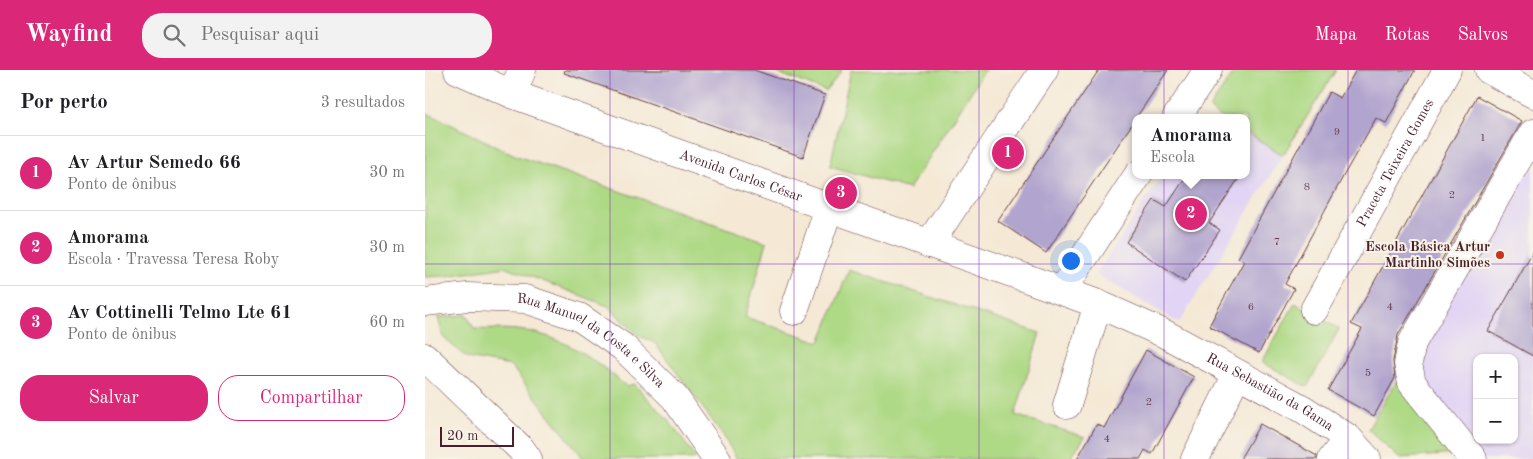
<!DOCTYPE html>
<html lang="pt">
<head>
<meta charset="utf-8">
<style>
  body { margin:0; font-family:"Old Standard TT",serif; background:#f2f2f2; color:#202124 }
  .controls { position:absolute; right:15px; bottom:15px; display:grid; overflow:hidden; border-radius:10px; box-shadow:0 1px 4px #0004 }
  .controls button { width:45px; height:45px; display:grid; place-items:center; padding:0; border:0; border-bottom:1px solid #e0e0e0; background:#fff; color:#202124; font:25px sans-serif }
  .scale { position:absolute; left:15px; bottom:12px; width:74px; box-sizing:border-box; padding-left:5px; border:2px solid #4a1f2b; border-top:0; font-size:14px; line-height:18px; white-space:nowrap; color:#4a1f2b; -webkit-text-stroke:4px #f7f3e8; paint-order:stroke }
  .you { position:absolute; left:645px; top:190px; width:18px; height:18px; margin:-12px; border:4px solid #fff; border-radius:50%; background:#1a73e8; box-shadow:0 0 0 8px #1a73e833 }
  .badge { display:grid; place-items:center; width:32px; height:32px; border-radius:50%; background:#db2777; color:#fff; font-size:16px; font-weight:700 }
  .pin { position:absolute; translate:-50% -50%; border:2px solid #fff; box-shadow:0 1px 5px #0006 }
  .popup { position:absolute; left:707px; top:44px; width:118px; height:65px; box-sizing:border-box; display:grid; place-content:center; border-radius:10px; background:#fff; filter:drop-shadow(0 1px 4px #0005); font-size:16px; white-space:nowrap; color:#757577 }
  .popup b { font-size:19px; color:#202124 }
  .popup::after { content:''; position:absolute; left:50%; top:100%; margin-left:-10px; border:10px solid transparent; border-top-color:#fff }
  .list { margin:0; padding:0; list-style:none }
  h2 { display:flex; justify-content:space-between; align-items:center; height:65px; margin:0; padding:0 20px; font-size:21px }
  h2 small { font-size:16px; font-weight:400; color:#757577 }
  .list li { display:grid; grid-template-columns:32px 1fr auto; gap:15px; align-items:center; box-sizing:border-box; height:75px; padding:0 20px; border-top:1px solid #e0e0e0 }
  .list b { display:block; font-size:19px; white-space:nowrap }
  .list p { margin:0; font-size:16px; white-space:nowrap; color:#757577 }
  .list em { font-size:16px; font-style:normal; color:#757577 }
  .actions { display:flex; gap:10px; padding:15px 20px }
  .actions a { flex:1; padding:11px 0; border:1px solid #db2777; border-radius:20px; text-align:center; font-size:18px; color:#db2777 }
  .actions .main { background:#db2777; color:#fff }
  .icon { flex:none; width:28px; height:28px; fill:none; stroke:currentColor; stroke-width:2; stroke-linecap:round; stroke-linejoin:round }
  .map { position:relative; flex:none; width:1108px; height:389px; overflow:hidden }
  header { display:flex; align-items:center; gap:30px; box-sizing:border-box; height:70px; padding:0 25px; background:#db2777; color:#fff }
  header strong { font-size:24px }
  nav { display:flex; gap:28px; margin-inline-start:auto; font-size:18px }
  .search { width:350px; height:45px; background:#f2f2f2; display:flex; align-items:center; gap:12px; box-sizing:border-box; padding:0 18px; border-radius:20px; color:#757577; font-size:19px }
  main { display:flex }
  aside { flex:1; background:#fff }
  .map>svg:first-child { display:block }
  .built { fill:#e1d4f4; fill-rule:evenodd }
  .green { fill:#aed985; stroke:#7c7c58 }
  .building { fill:#b1a4ce }
  .lines { fill:none; stroke-linecap:round; stroke-linejoin:round }
  .minor-casing { stroke:#643d45; stroke-width:29 }
  .minor { stroke:#fff; stroke-width:28 }
  .grid { fill:none; stroke:#7b2cbf; stroke-width:1; stroke-opacity:0.55 }
  .poi-dot { fill:#c8321e; stroke:#f7f3e8; stroke-width:2 }
  .labels { text-anchor:middle; dominant-baseline:central; stroke-width:4; stroke-linejoin:round; paint-order:stroke }
  .number-label { font-size:11px; fill:#644054 }
  .street-label { font-size:14px; fill:#4a1f2b; stroke:#f7f3e8 }
  .poi-label { font-size:14px; font-weight:bold; fill:#4a1f2b; stroke:#f7f3e8; text-anchor:end }
</style>
</head>
<body>
<header>
<strong>Wayfind</strong>
<div class="search"><svg class="icon" aria-label="search" viewBox="0 0 24 24"><circle cx="10" cy="10" r="6"/><path d="M15 15l6 6"/></svg>Pesquisar aqui</div>
<nav><a>Mapa</a><a>Rotas</a><a>Salvos</a></nav>
</header>
<main>
<aside>
<h2>Por perto<small>3 resultados</small></h2>
<ul class="list">
<li><span class="badge">1</span><div><b>Av Artur Semedo 66</b><p>Ponto de ônibus</p></div><em>30 m</em></li>
<li><span class="badge">2</span><div><b>Amorama</b><p>Escola · Travessa Teresa Roby</p></div><em>30 m</em></li>
<li><span class="badge">3</span><div><b>Av Cottinelli Telmo Lte 61</b><p>Ponto de ônibus</p></div><em>60 m</em></li>
</ul>
<div class="actions"><a class="main">Salvar</a><a>Compartilhar</a></div>
</aside>
<div class="map">
<svg width="1108" height="389" viewBox="0 0 1108 389">
  <rect width="100%" height="100%" fill="#f7f3e8"/>
  <filter id="ink" filterUnits="userSpaceOnUse"><feTurbulence type="fractalNoise" baseFrequency=".02" numOctaves="2"/><feDisplacementMap in="SourceGraphic" scale="10" xChannelSelector="R" yChannelSelector="G"/><feConvolveMatrix kernelMatrix="1 2 1 2 8 2 1 2 1" color-interpolation-filters="sRGB"/></filter>
  <filter id="wash" filterUnits="userSpaceOnUse"><feTurbulence type="fractalNoise" baseFrequency=".0096" numOctaves="4" result="noise"/><feDisplacementMap in="SourceGraphic" scale="20" xChannelSelector="R" yChannelSelector="G"/><feGaussianBlur stdDeviation="1.12" result="paint"/><feColorMatrix in="noise" values="0 0 0 0 0 0 0 0 0 0 0 0 0 0 0 0 0 1.4 0 .05"/><feComposite in="paint" operator="in"/></filter>
  <g filter="url(#wash)">
    <rect width="100%" height="100%" fill="#f5e9d6"/>
    <g class="built">
      <path d="M821,62L858,85L754,253L671,204L738,105H821Z"/>
      <path d="M1108,83V389H1048L983,294ZM1052,288H1089V370H1052Z"/>
    </g>
    <g class="green">
      <path d="M344,0H417L401,21Z"/>
      <path d="M426,0H560L484,119L405,96Z"/>
      <path d="M811,0H911L858,85L821,62V48H797L784,38Z"/>
      <path d="M0,42L92,86L342,172L320,247L395,272L424,200L615,263L590,345L660,367L644,389H312L298,365L230,273L214,266L183,236L81,197L21,206L0,207Z"/>
      <path d="M870,233L914,259L882,317L837,292Z"/>
      <path d="M42,245L49,259C66,260 83,258 100,261C139,267 171,290 201,316L210,314L247,355L271,389H159L86,296L42,288L18,267L13,247Z"/>
      <path d="M974,307L1031,384L974,388L943,359Z"/>
    </g>
    <g id="blocks">
      <g class="building">
        <path d="M140,0H329L400,25L378,87L139,3Z"/>
        <path d="M674,0H743L621,183L573,151Z"/>
        <path d="M931,0H990L961,53L951,48L920,103L860,214L869,219L834,283L784,256L819,191L813,188L904,22L915,28Z"/>
        <path d="M1052,26L1097,51L973,265L968,291L970,308L949,346L903,320L937,259L926,254Z"/>
        <path d="M762,105H816L784,153L795,160L760,212L701,172L729,130L741,137Z"/>
        <path d="M1108,182V286L1063,261Z"/>
        <path d="M721,280L769,307L727,384L720,380L715,389H652L672,354L679,358Z"/>
        <path d="M835,354L892,386V389H815Z"/>
      </g>
    </g>
  </g>
  <g filter="url(#ink)">
    <use href="#blocks" fill-opacity="0" stroke="#643d45" stroke-width="1"/>
    <g class="lines">
      <g class="minor-casing">
        <g id="minor">
          <path id="s1" d="M33,0L87,24L637,221L673,234L740,264L878,339L923,368L942,389"/>
          <path d="M1064,0L1108,24"/>
          <path d="M87,24L97,0"/>
          <path d="M751,48L783,0"/>
          <path d="M504,174L619,0"/>
          <path d="M637,221L713,105"/>
          <path id="s2" d="M0,232L42,227L100,229L154,247L198,277L250,328L292,389"/>
          <path id="s3" d="M889,240L1022,0"/>
          <path d="M369,241L404,138"/>
          <path d="M0,287L96,379L103,389"/>
          <path d="M642,335L673,234"/>
          <path d="M770,389L812,304"/>
          <path d="M907,389L923,368"/>
          <path d="M1048,389L987,313L983,294L987,273L1108,63"/>
        </g>
      </g>
      <use href="#minor" class="minor"/>
    </g>
  </g>
  <path class="grid" d="M185,0V389M369,0V389M554,0V389M739,0V389M923,0V389M0,194H1108"/>
  <circle class="poi-dot" cx="1075" cy="185" r="5"/>
  <g class="labels">
    <g class="number-label">
      <text x="912" y="62">9</text>
      <text x="1058" y="68">1</text>
      <text x="882" y="117">8</text>
      <text x="1027" y="125">2</text>
      <text x="852" y="172">7</text>
      <text x="826" y="237">6</text>
      <text x="965" y="237">4</text>
      <text x="943" y="303">5</text>
      <text x="724" y="332">2</text>
      <text x="682" y="369">4</text>
    </g>
    <g class="street-label">
      <text stroke="none"><textPath href="#s3" startOffset="168">Praceta Teixeira Gomes</textPath></text>
      <text stroke="none"><textPath href="#s1" startOffset="302">Avenida Carlos César</textPath></text>
      <text stroke="none"><textPath href="#s2" startOffset="179">Rua Manuel da Costa e Silva</textPath></text>
      <text stroke="none"><textPath href="#s1" startOffset="875">Rua Sebastião da Gama</textPath></text>
    </g>
    <g class="poi-label">
      <text x="1065" y="177">Escola Básica Artur<tspan x="1065" dy="16">Martinho Simões</tspan></text>
    </g>
  </g>
</svg>
<div class="controls">
<button>+</button>
<button>−</button>
</div>
<div class="scale">20 m</div>
<div class="you"></div>
<div class="pin badge" style="left:583px;top:83px">1</div>
<div class="pin badge" style="left:766px;top:144px">2</div>
<div class="popup"><b>Amorama</b>Escola</div>
<div class="pin badge" style="left:416px;top:123px">3</div>
</div>
</main>
</body>
</html>
